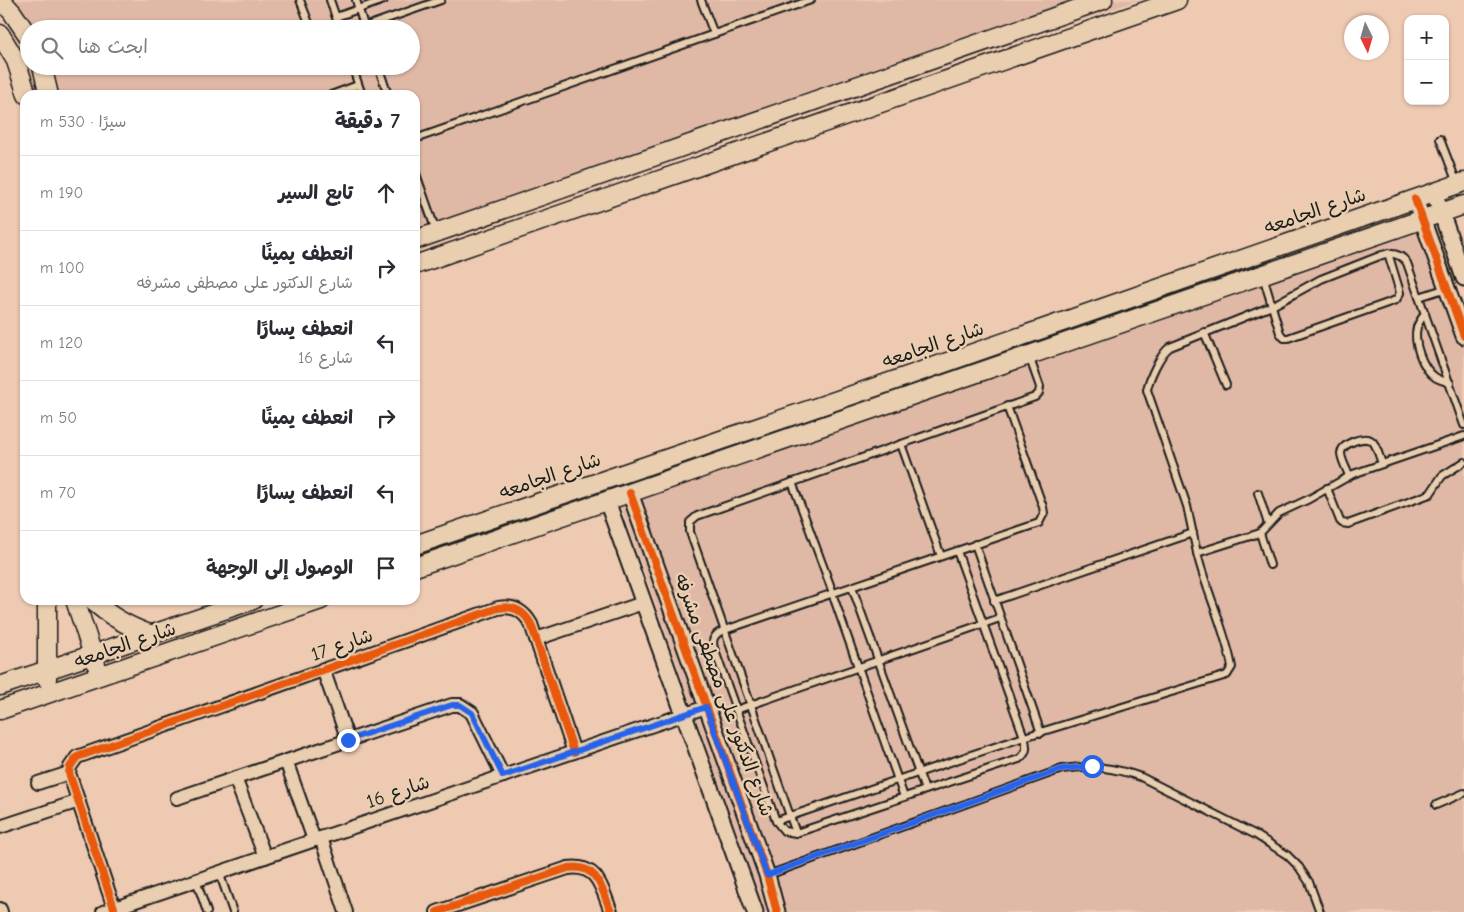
<!DOCTYPE html>
<html lang="ar">
<head>
<meta charset="utf-8">
<style>
  body { margin:0; font-family:"Comic Neue","Playpen Sans Arabic",sans-serif; background:#f7f7f7; color:#2b2b33; direction:rtl }
  .controls { position:absolute; right:15px; top:15px; display:grid; overflow:hidden; border-radius:10px; box-shadow:0 1px 4px #0004 }
  .controls button { width:45px; height:45px; display:grid; place-items:center; padding:0; border:0; border-bottom:1px solid #e1e1e2; background:#fff; color:#2b2b33; font:25px sans-serif }
  .compass { position:absolute; left:1344px; top:15px; width:45px; height:45px; border-radius:50%; background:#fff; box-shadow:0 1px 4px #0004; rotate:175deg }
  .stop { position:absolute; width:15px; height:15px; margin:-11px; border:4px solid #2563eb; border-radius:50%; background:#fff }
  .stop.end { background:#2563eb; border-color:#fff; box-shadow:0 1px 5px #0008 }
  .list { margin:0; padding:0; list-style:none }
  h2 { display:flex; justify-content:space-between; align-items:center; height:65px; margin:0; padding:0 20px; font-size:21px }
  h2 small { font-size:16px; font-weight:400; color:#7c7c81 }
  .list li { display:grid; grid-template-columns:32px 1fr auto; gap:15px; align-items:center; box-sizing:border-box; height:75px; padding:0 20px; border-top:1px solid #e1e1e2 }
  .list b { display:block; font-size:19px; white-space:nowrap }
  .list p { margin:0; font-size:16px; white-space:nowrap; color:#7c7c81 }
  .list em { font-size:16px; font-style:normal; color:#7c7c81 }
  .icon { flex:none; width:28px; height:28px; fill:none; stroke:currentColor; stroke-width:2; stroke-linecap:round; stroke-linejoin:round }
  .map { position:relative; flex:none; width:1464px; height:912px; overflow:hidden; direction:ltr }
  .search { position:absolute; background:#fff; box-shadow:0 1px 4px #0004; left:20px; top:20px; width:400px; height:55px; display:flex; align-items:center; gap:12px; box-sizing:border-box; padding:0 18px; border-radius:28px; color:#7c7c81; font-size:19px }
  .panel { position:absolute; background:#fff; box-shadow:0 1px 4px #0004; left:20px; top:90px; width:400px; height:515px; border-radius:15px; direction:rtl }
  .map>svg:first-child { display:block }
  .built { fill:#e0b9a6; fill-rule:evenodd }
  .lines { fill:none; stroke-linecap:round; stroke-linejoin:round }
  .service-casing { stroke:#1c1c1c; stroke-width:10 }
  .minor-casing { stroke:#1c1c1c; stroke-width:16 }
  .tertiary-casing { stroke:#1c1c1c; stroke-width:19 }
  .secondary-casing { stroke:#1c1c1c; stroke-width:21 }
  .service { stroke:#e9ceb0; stroke-width:6 }
  .minor { stroke:#e9ceb0; stroke-width:12 }
  .tertiary { stroke:#e9ceb0; stroke-width:15 }
  .secondary { stroke:#e9ceb0; stroke-width:18 }
  .cycleway-casing { stroke:#e9ceb0; stroke-width:11 }
  .cycleway { stroke:#e8590c; stroke-width:8 }
  .route { stroke:#2563eb; stroke-width:6 }
  .labels { text-anchor:middle; dominant-baseline:central; stroke-width:5; stroke-linejoin:round; paint-order:stroke }
  .street-label { font-size:19px; fill:#1c1c1c; stroke:#e9ceb0 }
</style>
</head>
<body>
<div class="map">
<svg width="1464" height="912" viewBox="0 0 1464 912">
  <rect width="100%" height="100%" fill="#efcab2"/>
  <filter id="ink" filterUnits="userSpaceOnUse"><feTurbulence type="fractalNoise" baseFrequency=".02" numOctaves="2"/><feDisplacementMap in="SourceGraphic" scale="10" xChannelSelector="R" yChannelSelector="G"/><feConvolveMatrix kernelMatrix="1 2 1 2 8 2 1 2 1" color-interpolation-filters="sRGB"/></filter>
  <g filter="url(#ink)">
    <g class="built">
      <path d="M0,0H1138L415,252V95H35L32,75L5,19L0,14ZM29,29H411V66H29Z"/>
      <path d="M1426,202L1464,311V912H765L614,487Z"/>
    </g>
    <g class="lines">
      <g class="service-casing">
        <g id="service">
          <path d="M300,0L311,28"/>
          <path d="M330,0L340,29"/>
          <path d="M356,0L365,29"/>
          <path d="M701,0L714,34"/>
          <path d="M336,17L384,0"/>
          <path d="M358,29L441,0"/>
          <path d="M352,66L362,95"/>
          <path d="M378,66L388,95"/>
          <path d="M331,95L358,85"/>
          <path d="M415,139L811,0"/>
          <path d="M1440,139L1457,183"/>
          <path d="M415,171L436,231"/>
          <path d="M1263,276L1280,333L1284,338H1288L1396,300L1400,293L1399,289L1388,253"/>
          <path d="M1419,297L1447,288"/>
          <path d="M1425,313C1422,318 1419,322 1417,327C1413,342 1422,368 1435,377C1439,380 1445,381 1450,383"/>
          <path d="M1204,332L1226,385"/>
          <path d="M1464,425L1407,263C1401,254 1393,252 1382,255L1321,279L1272,306L1170,347C1160,354 1149,379 1147,390L1187,506L1197,553L1260,533L1279,513L1309,499L1353,474L1464,436"/>
          <path d="M901,444L941,556"/>
          <path d="M1349,476C1347,469 1341,460 1341,453C1342,443 1365,435 1372,441C1377,445 1379,457 1382,463"/>
          <path d="M792,482L833,593"/>
          <path d="M1327,488L1340,521L1342,523L1348,524L1430,494L1442,476L1464,462"/>
          <path d="M1258,493L1268,524"/>
          <path d="M1260,533L1270,565"/>
          <path d="M975,544L1041,733"/>
          <path d="M957,551L1024,737C1027,746 1028,753 1019,759L796,833L784,831L776,821L714,648C711,638 716,633 725,630L1039,523L1044,513L1043,507L1007,406"/>
          <path d="M852,587L925,790"/>
          <path d="M832,593L904,797"/>
          <path d="M994,601L1193,533"/>
          <path d="M736,710L1000,618"/>
          <path d="M1436,805L1464,793"/>
          <path d="M776,821L1024,737L1227,675L1232,667C1225,628 1206,591 1197,553"/>
          <path d="M796,833L690,532V522L697,516L1035,397L1039,393L1040,387L1029,356"/>
          <path d="M219,872L233,912"/>
          <path d="M768,875L1062,769C1092,765 1112,767 1141,777L1256,835L1287,855L1299,867L1309,882L1320,912"/>
          <path d="M196,880L207,912"/>
        </g>
      </g>
      <g class="minor-casing">
        <g id="minor">
          <path d="M536,639L643,603"/>
          <path d="M323,669L348,740"/>
          <path d="M286,761L314,840"/>
          <path d="M235,778L265,857"/>
          <path d="M38,783L69,773"/>
          <path d="M177,798L452,705H460L472,713L503,776"/>
          <path d="M0,827L79,801"/>
          <path d="M321,838L346,912"/>
          <path d="M114,908L69,773L70,767L77,757L498,608C513,605 523,610 531,624L574,752"/>
          <path d="M0,909L1,912"/>
          <path d="M103,912L706,707"/>
          <path d="M437,912L568,868C598,863 602,889 611,912"/>
        </g>
      </g>
      <g class="tertiary-casing">
        <g id="tertiary">
          <path d="M1434,192L1464,278"/>
          <path d="M1415,199L1464,336"/>
          <path d="M630,493L767,875L777,912"/>
          <path d="M607,501L755,912"/>
        </g>
      </g>
      <g class="secondary-casing">
        <g id="secondary">
          <path d="M1,0L12,12L29,37"/>
          <path d="M0,34L16,61L27,95"/>
          <path d="M42,66L49,95"/>
          <path d="M415,240L1103,0"/>
          <path d="M415,265L1177,0"/>
          <path d="M415,545L890,382L1464,182"/>
          <path d="M415,567L1464,205"/>
          <path d="M75,600L96,664"/>
          <path d="M92,600C110,617 129,627 152,635"/>
          <path d="M47,679V600"/>
          <path d="M0,686L253,600"/>
          <path d="M0,710L321,600"/>
        </g>
      </g>
      <use href="#service" class="service"/>
      <use href="#minor" class="minor"/>
      <use href="#tertiary" class="tertiary"/>
      <use href="#secondary" class="secondary"/>
      <g class="cycleway-casing">
        <g id="cycleway">
          <path d="M1415,199L1464,336"/>
          <path d="M630,493L767,875L777,912"/>
          <path d="M114,908L69,773L70,767L77,757L498,608C513,605 523,610 531,624L574,752"/>
          <path d="M437,912L568,868C598,863 602,889 611,912"/>
        </g>
      </g>
      <use href="#cycleway" class="cycleway"/>
    </g>
  </g>
  <g class="lines" filter="url(#ink)">
    <path class="route" d="M348,740L452,705H460L472,713L503,776L706,707L767,875L1062,769L1092,766"/>
  </g>
  <g class="labels">
    <g class="street-label">
      <text transform="translate(1315 211) rotate(-19)">شارع الجامعه</text>
      <text transform="translate(933 345) rotate(-19)">شارع الجامعه</text>
      <text transform="translate(550 476) rotate(-19)">شارع الجامعه</text>
      <text transform="translate(125 645) rotate(-19)">شارع الجامعه</text>
      <text transform="translate(342 645) rotate(-19)">شارع 17</text>
      <text transform="translate(724 695) rotate(70)">شارع الدكتور على مصطفى مشرفه</text>
      <text transform="translate(398 792) rotate(-19)">شارع 16</text>
    </g>
  </g>
</svg>
<div class="controls">
<button>+</button>
<button>−</button>
</div>
<svg class="compass" viewBox="-18 -18 36 36"><path d="M0-13l5 13h-10z" fill="#e53935"/><path d="M0 13l5-13h-10z" fill="#7c7c81"/></svg>
<div class="stop" style="left:1092px;top:766px"></div>
<div class="stop end" style="left:348px;top:740px"></div>
<div class="search"><svg class="icon" aria-label="search" viewBox="0 0 24 24"><circle cx="10" cy="10" r="6"/><path d="M15 15l6 6"/></svg>ابحث هنا</div>
<section class="panel">
<h2>7 دقيقة<small>سيرًا · 530 m</small></h2>
<ul class="list">
<li><svg class="icon" aria-label="ahead" viewBox="0 0 24 24"><path d="M12 20V5M6 11l6-6 6 6"/></svg><div><b>تابع السير</b></div><em>190 m</em></li>
<li><svg class="icon" aria-label="right" viewBox="0 0 24 24"><path d="M7 20v-9h11M14 6l5 5-5 5"/></svg><div><b>انعطف يمينًا</b><p>شارع الدكتور على مصطفى مشرفه</p></div><em>100 m</em></li>
<li><svg class="icon" aria-label="left" viewBox="0 0 24 24"><path d="M17 20v-9H6M10 6l-5 5 5 5"/></svg><div><b>انعطف يسارًا</b><p>شارع 16</p></div><em>120 m</em></li>
<li><svg class="icon" aria-label="right" viewBox="0 0 24 24"><path d="M7 20v-9h11M14 6l5 5-5 5"/></svg><div><b>انعطف يمينًا</b></div><em>50 m</em></li>
<li><svg class="icon" aria-label="left" viewBox="0 0 24 24"><path d="M17 20v-9H6M10 6l-5 5 5 5"/></svg><div><b>انعطف يسارًا</b></div><em>70 m</em></li>
<li><svg class="icon" aria-label="arrive" viewBox="0 0 24 24"><path d="M6 21V4h12l-3 4 3 4H6"/></svg><div><b>الوصول إلى الوجهة</b></div></li>
</ul>
</section>
</div>
</body>
</html>
